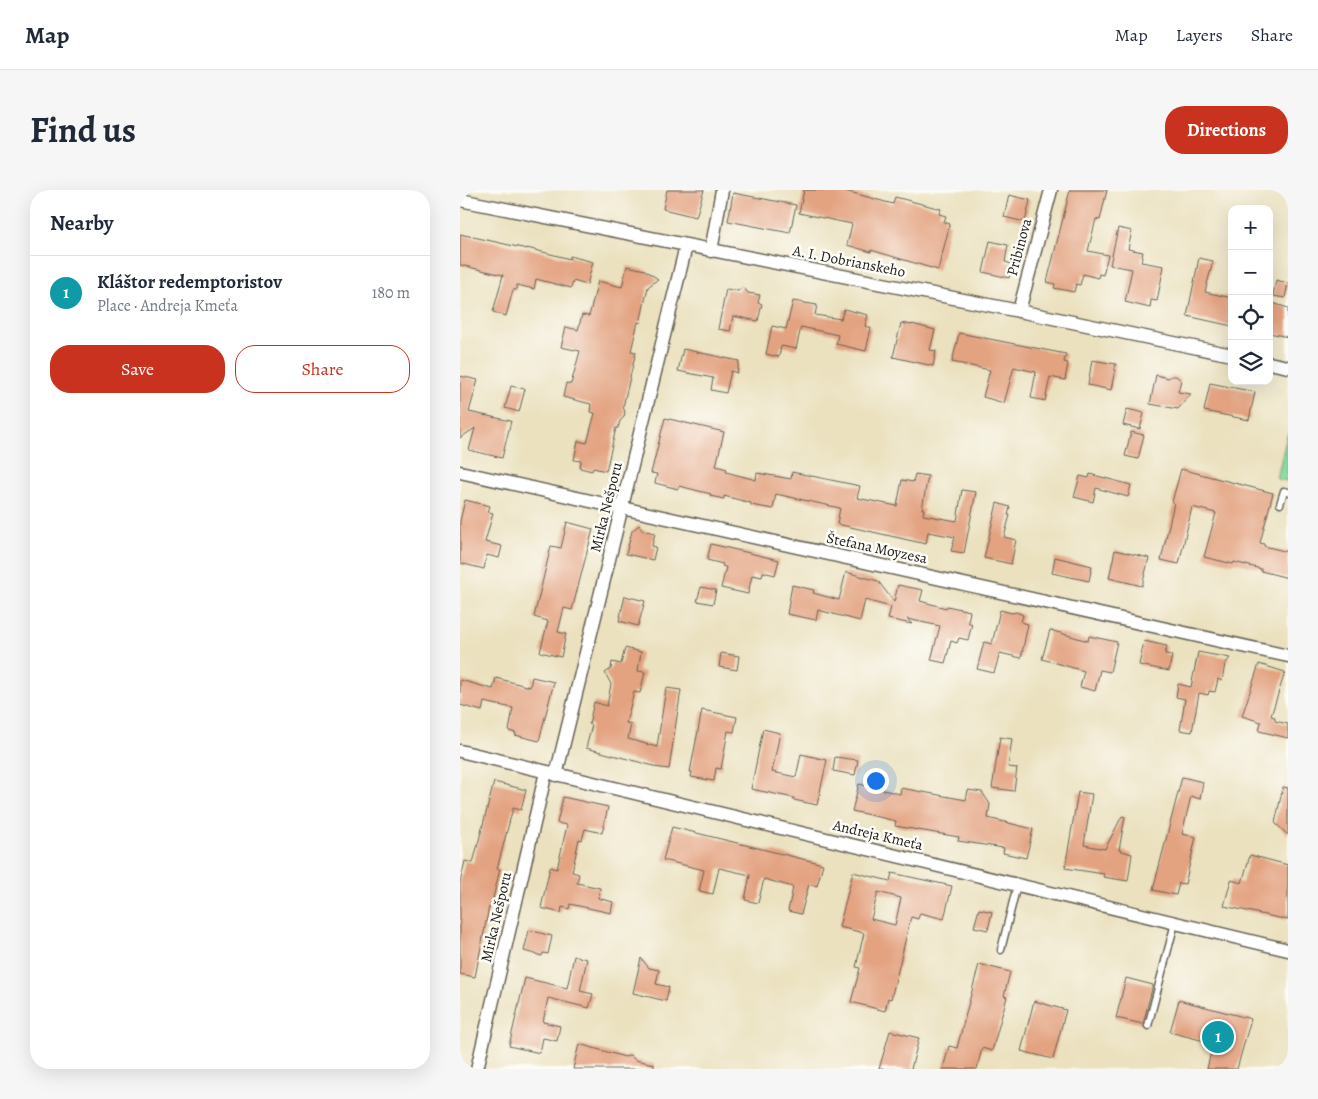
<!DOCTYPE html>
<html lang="en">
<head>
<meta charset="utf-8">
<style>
  body { margin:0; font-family:Alegreya,serif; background:#f6f6f7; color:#1f2937 }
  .controls { position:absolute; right:15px; top:15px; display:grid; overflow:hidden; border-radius:10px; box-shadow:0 5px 20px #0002 }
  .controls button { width:45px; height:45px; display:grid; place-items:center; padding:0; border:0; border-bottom:1px solid #e0e1e3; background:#fff; color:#1f2937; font:25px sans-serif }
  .you { position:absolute; left:415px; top:590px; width:18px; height:18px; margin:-12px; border:4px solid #fff; border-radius:50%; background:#1a73e8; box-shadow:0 0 0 8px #1a73e833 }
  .badge { display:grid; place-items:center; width:32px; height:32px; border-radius:50%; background:#c8321e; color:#fff; font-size:16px; font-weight:700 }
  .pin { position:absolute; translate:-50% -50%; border:2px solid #fff; box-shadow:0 1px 5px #0006 }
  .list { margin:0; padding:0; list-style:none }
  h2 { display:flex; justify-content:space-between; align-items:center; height:65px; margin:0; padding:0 20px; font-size:21px }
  h2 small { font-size:16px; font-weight:400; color:#747a83 }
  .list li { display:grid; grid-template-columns:32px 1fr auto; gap:15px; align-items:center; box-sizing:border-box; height:75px; padding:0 20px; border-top:1px solid #e0e1e3 }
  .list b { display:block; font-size:19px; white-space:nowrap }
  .list p { margin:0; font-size:16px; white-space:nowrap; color:#747a83 }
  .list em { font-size:16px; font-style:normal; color:#747a83 }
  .actions { display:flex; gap:10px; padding:15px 20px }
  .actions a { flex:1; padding:11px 0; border:1px solid #c8321e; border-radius:20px; text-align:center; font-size:18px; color:#c8321e }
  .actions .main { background:#c8321e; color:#fff }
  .icon { flex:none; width:28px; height:28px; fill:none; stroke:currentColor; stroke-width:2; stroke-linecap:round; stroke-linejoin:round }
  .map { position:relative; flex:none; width:828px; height:879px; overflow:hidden; border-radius:20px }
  header { display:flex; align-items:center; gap:30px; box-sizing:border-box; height:70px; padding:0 25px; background:#fff; border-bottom:1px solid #e0e1e3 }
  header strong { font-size:24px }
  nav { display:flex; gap:28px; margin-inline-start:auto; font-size:18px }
  .intro { display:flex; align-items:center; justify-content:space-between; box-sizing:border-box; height:120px; padding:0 30px }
  h1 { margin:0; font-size:35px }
  .button { padding:12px 22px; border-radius:20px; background:#c8321e; color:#fff; font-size:18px; font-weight:700 }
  main { display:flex; gap:30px; padding:0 30px }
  aside { flex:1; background:#fff; border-radius:20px; box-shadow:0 5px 20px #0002 }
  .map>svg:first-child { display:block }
  .green { fill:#84dda2; stroke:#507c5f }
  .building { fill:#e3a280; fill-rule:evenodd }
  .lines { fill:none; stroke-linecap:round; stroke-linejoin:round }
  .lane-casing { stroke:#646155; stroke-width:9 }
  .street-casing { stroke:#646155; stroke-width:15 }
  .lane { stroke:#fff; stroke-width:6 }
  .street { stroke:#fff; stroke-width:12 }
  .labels { text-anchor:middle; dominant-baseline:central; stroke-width:5; stroke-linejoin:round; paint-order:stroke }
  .street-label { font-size:15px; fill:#1c1c1c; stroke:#fdfcf7 }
</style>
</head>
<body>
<header>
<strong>Map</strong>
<nav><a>Map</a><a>Layers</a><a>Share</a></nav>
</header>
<div class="intro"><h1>Find us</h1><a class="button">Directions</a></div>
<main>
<aside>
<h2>Nearby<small></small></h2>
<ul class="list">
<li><span class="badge" style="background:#0f9aa8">1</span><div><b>Kláštor redemptoristov</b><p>Place · Andreja Kmeťa</p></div><em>180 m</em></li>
</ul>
<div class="actions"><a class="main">Save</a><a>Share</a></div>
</aside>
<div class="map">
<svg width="828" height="879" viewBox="0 0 828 879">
  <rect width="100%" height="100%" fill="#fdfcf7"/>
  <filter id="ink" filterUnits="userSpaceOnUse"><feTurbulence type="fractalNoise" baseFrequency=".02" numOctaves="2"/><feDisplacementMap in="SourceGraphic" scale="10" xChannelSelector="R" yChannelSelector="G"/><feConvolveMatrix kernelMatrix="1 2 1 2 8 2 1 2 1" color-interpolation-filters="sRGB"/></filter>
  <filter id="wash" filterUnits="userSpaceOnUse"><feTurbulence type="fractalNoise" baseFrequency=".0096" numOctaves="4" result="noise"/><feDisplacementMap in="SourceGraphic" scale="20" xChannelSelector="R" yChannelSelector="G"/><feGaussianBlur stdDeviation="1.12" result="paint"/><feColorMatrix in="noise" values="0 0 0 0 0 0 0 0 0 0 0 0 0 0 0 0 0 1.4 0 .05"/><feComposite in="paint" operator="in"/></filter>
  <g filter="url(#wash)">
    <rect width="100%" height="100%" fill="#ebe1bf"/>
    <path class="green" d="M828,241V291L817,289Z"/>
    <g id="blocks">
      <g class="building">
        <path d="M207,0H244L236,27L203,19Z"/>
        <path d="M344,0H382L433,14L435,7L481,19L479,24L486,26L484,32L490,34L478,80L411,60V62L387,55L392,34L339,23Z"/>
        <path d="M610,0H647L640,30L636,29L628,61L648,65L643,85L639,84L638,88L623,84L620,95L616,94L614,102L594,98L595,94L587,92Z"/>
        <path d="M273,3L336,15L330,43L268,31Z"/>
        <path d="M549,5L570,10L565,32L544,27Z"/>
        <path d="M658,38L672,41L668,59L683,62L681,72L704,76L697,111L691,110L690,118L665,112L672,79L650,75Z"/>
        <path d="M0,44L67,59V58L110,69V66L133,72L127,95L113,91L111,98L76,89L74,99L57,95L56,100H53L46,126L33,122L43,85L0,75Z"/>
        <path d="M530,51L548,55L545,72L552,74L549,88L523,82Z"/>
        <path d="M739,68L753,71L745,102L772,108V136L727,126Z"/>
        <path d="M167,76L185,80L198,89L188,97L180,133L178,132L171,161L176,162L163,217L165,222L164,227L160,231L158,238H156L146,281L133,278L132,281L120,278L121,271L114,270L118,251L127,253L135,223L130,222L131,214L103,207L106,193L111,194L120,161L101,157L106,137L118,140L122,125L129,126L138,91L162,97Z"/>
        <path d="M816,90L828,93L825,108L813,106Z"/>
        <path d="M283,97L288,103L300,105L298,113L302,114L298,131L273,126L270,141L258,139L266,99L278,101Z"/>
        <path d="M333,111L357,115L355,125L381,129L384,119L408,125L405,136L411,138L406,161L376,154L378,145L341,137L336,159L321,156L319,167L306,164L312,136L326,139Z"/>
        <path d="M813,113L828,118V147L809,143V130Z"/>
        <path d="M441,133L452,135V134L475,140L470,160L476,161L473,176L433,167Z"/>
        <path d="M499,143L606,164L604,172L608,173L605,190L590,187L585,211L571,208L576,182L554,177L544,213L523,207L530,180L492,172Z"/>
        <path d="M223,159L279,171L277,183L271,181L266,203L251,200L253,188L218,181Z"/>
        <path d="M632,170L656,174L651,200L628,195Z"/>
        <path d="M696,185L708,188L712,186H716L721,190L718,202L731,204L718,219L690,214Z"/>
        <path d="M0,186L18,190L9,222L51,231L42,268L9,260L15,238L0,248Z"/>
        <path d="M750,193L795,202L789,230L744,221Z"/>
        <path d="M51,196L65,199L59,222L45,218Z"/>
        <path d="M667,219L684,223L680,239L663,235Z"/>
        <path d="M205,228L264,242L256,276L267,279L266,282L296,290L297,283L331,289L332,282L400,296L397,308L437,316L442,290L453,292L455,284L468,286L462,319H464L463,325L497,331L502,300L516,302L504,363L491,361L495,347L468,342L466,354L377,334L380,318L316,304L313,319L291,315V313L264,306V309L250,306L251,304L219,296L218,299L195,293L197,284L191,283Z"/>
        <path d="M671,242L684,245L678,269L665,266Z"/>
        <path d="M721,279L813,303L800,353L804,354V356L828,362V388L801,381V379L774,372L773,374L744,367L756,323L732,317L719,374L701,370L714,313L712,312Z"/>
        <path d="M630,284L671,295L668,307L636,298L633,312L614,307L620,286L629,288Z"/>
        <path d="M5,310L30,316L28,322L33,323L25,352L42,356L39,368L27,365L24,379L0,373V331Z"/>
        <path d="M537,313L550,317L548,325H550L544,347L556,350L551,374L524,368Z"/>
        <path d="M107,332L133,339L112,420L104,418L98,442L106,444L101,467L80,462L88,431L74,427L91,356L101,358Z"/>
        <path d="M179,335L182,340L195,343L192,356L196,357L193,370L166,364L172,341Z"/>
        <path d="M251,354L319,370L315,385L303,382L302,387L292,385L288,404L261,398L266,377L262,376L263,374L247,370Z"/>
        <path d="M655,360L689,368L682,396L649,388Z"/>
        <path d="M595,367L632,376L629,391L592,383Z"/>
        <path d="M386,382L418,391L434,412L438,395L463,400L460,411L486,418L487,416L510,421L508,432L512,434L508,450L499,448L497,453L491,451L485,473L471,470L480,436L447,429L452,434L428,429L431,417L405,410L400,431L358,420L356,430L327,424L332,395L354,400L353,403L379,410Z"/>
        <path d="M241,397L256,400L253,414L237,411Z"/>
        <path d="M165,406L185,411L178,436L159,431Z"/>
        <path d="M540,420L552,423L556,422L563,425L561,432L568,434L561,468L540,463L534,483L517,479L524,452L532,454Z"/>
        <path d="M590,440L628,451L629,446L657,452L650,482L640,480L635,501L620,497L624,481L582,469Z"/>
        <path d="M684,451L707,456L705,464L712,465L709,481L679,475Z"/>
        <path d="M165,458L181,462L178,481L185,482L180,503L174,502L166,533L171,534L168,549L197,557L206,498L221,500L209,579L194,577V576L126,558L132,535L129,534L134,512L147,516L151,494L145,483L151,479L152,472L161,474Z"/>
        <path d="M738,462L770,468L765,474L762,491L758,489L755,502L749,501L748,505L739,503L732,542L720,540L725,509L716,507L718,494L731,497Z"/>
        <path d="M261,463L279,466L277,480L259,477Z"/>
        <path d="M799,474L825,482L811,526L815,527V531L828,534V548L799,541L801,532L782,526Z"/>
        <path d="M72,487L94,492L79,551L55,545L56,543L49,541L53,518L24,512L22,521L0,515V490L33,499L36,488L70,497Z"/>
        <path d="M242,520L277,527L274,542L268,541L261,579L256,578L254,591L231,587L232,582H230Z"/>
        <path d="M303,539L320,543L312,582L336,587L341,564L367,570L357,615L334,610V608L291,599Z"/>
        <path d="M540,547L552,549L548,577L557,578L554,601L532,598Z"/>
        <path d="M375,567L398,570L395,585L373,581Z"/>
        <path d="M722,587L743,592L740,609L731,606L722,644L736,647L725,694L719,693L716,705L693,700Z"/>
        <path d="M34,592L66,600L61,620L53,618L37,679H40L31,717H29L15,787L0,784V693L5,671L13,673Z"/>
        <path d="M399,594L440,604L441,598L506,610L508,600L522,602L530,614L528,628L573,639L566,668L543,663L544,658L498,651L499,647L435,636L436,631L392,621Z"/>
        <path d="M823,597L828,598V645L815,633Z"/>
        <path d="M618,602L632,604L624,655L645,659L662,626L665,627L659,660L672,664L668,691L643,687L644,684L605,678Z"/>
        <path d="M103,607L148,617L142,643L125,639L122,650L119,649L112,682L119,684L117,693L140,698L138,708L153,712L151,723L110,714L109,719L102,717L101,723L81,718L90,677L97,679L107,635L97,633Z"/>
        <path d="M212,637L363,674L357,696L349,694L341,724L328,721L333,697L304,689L298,713L285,710L290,685L259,678L253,704L239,701L244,680L203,670Z"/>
        <path d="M790,665L828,675V730L764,716L771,690L782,693Z"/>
        <path d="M393,682L430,691L432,683L492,696L484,729L460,723L458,729L451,727L431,809L428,808L425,821L391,812L400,778L396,777L404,743L379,737ZM418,702L441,708L435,735L411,729Z"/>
        <path d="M519,719L532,722L528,740L514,737Z"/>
        <path d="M69,740L92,746L88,764L83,763L82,766L64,761Z"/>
        <path d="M114,766L127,769L120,801L133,804L129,818L88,808L83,832L100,836L97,851L83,848L80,863L49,856L65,788L107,798Z"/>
        <path d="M181,768L189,778L199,780L196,794L209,797L206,811L173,803Z"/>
        <path d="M519,774L550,782L544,806L547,807L532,861L522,858L517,879H483L489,856L497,858Z"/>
        <path d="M666,788L693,795L683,834L656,828Z"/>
        <path d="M719,810L791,829L777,879H747L751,862L749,861L752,853L710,842Z"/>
        <path d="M574,811L606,820L593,869L561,861Z"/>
        <path d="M430,841L459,848L451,879H419Z"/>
        <path d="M119,854L165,867L170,865L175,870L194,874V879H113Z"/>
      </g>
    </g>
  </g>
  <g filter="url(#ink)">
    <use href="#blocks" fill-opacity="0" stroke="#646155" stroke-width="1"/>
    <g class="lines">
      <g class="lane-casing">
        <g id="lane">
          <path d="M820,314L824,301L828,302"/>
          <path d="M541,760L557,695"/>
          <path d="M688,836L715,733"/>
        </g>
      </g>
      <g class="street-casing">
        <g id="street">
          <path d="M0,10L559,121L772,165"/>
          <path d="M251,61L262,0"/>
          <path d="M559,121L591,0"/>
          <path d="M809,173L828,177"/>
          <path d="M0,282L828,466"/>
          <path d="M0,561L828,760"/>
          <path d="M96,585L226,56"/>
          <path d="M17,879L86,582"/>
        </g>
      </g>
      <use href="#lane" class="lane"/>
      <use href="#street" class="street"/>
    </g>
  </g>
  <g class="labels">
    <g class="street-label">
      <text transform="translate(559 57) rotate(-75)">Pribinova</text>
      <text transform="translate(389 71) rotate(11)">A. I. Dobrianskeho</text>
      <text transform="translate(146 317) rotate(-76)">Mirka Nešporu</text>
      <text transform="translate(417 358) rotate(12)">Štefana Moyzesa</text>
      <text transform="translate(418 645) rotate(13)">Andreja Kmeťa</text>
      <text transform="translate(36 727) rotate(-77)">Mirka Nešporu</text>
    </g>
  </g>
</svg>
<div class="controls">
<button>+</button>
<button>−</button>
<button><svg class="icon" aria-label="locate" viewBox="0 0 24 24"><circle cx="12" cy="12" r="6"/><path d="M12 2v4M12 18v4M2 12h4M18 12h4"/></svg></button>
<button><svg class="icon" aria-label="layers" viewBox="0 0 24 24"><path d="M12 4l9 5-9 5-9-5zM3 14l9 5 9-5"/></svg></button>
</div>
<div class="you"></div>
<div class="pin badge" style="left:758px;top:847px;background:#0f9aa8">1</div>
</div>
</main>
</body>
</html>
